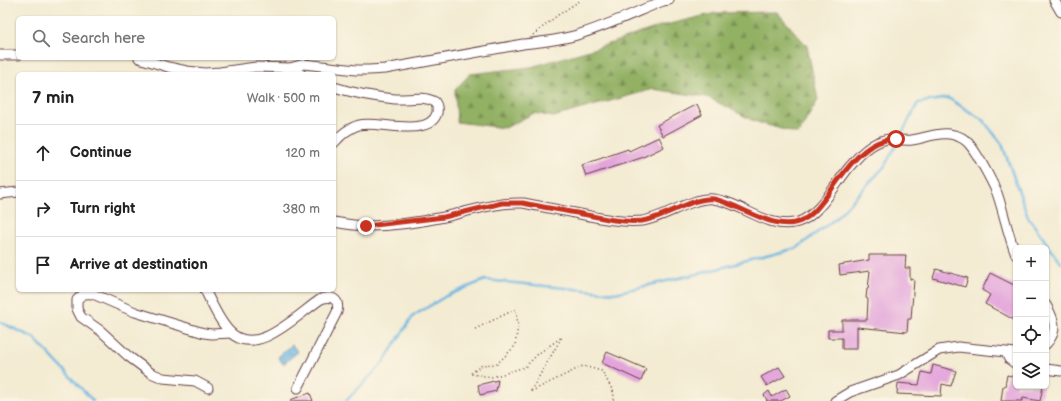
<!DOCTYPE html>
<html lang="en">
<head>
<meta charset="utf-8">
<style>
  body { margin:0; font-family:"Balsamiq Sans",sans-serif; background:#f2f2f2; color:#222 }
  .controls { position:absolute; right:12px; bottom:12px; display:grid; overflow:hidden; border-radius:6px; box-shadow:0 1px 3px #0004 }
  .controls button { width:36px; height:36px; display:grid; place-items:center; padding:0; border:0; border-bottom:1px solid #e0e0e0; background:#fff; color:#222; font:20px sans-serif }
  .stop { position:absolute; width:12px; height:12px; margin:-9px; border:3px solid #c8321e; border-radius:50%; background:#fff }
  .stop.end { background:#c8321e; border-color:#fff; box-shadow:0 1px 4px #0008 }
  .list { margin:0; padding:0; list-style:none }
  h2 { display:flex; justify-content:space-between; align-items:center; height:52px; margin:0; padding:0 16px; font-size:17px }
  h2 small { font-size:13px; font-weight:400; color:#767676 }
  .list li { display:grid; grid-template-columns:26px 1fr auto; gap:12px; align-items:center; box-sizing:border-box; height:56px; padding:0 16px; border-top:1px solid #e0e0e0 }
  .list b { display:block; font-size:15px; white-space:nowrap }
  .list em { font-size:13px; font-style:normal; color:#767676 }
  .icon { flex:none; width:22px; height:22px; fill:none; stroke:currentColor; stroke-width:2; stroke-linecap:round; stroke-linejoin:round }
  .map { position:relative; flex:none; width:1061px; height:401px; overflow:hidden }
  .search { position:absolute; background:#fff; box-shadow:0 1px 3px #0004; left:16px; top:16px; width:320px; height:44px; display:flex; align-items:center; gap:10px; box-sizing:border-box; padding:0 14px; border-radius:6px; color:#767676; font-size:15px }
  .panel { position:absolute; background:#fff; box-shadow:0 1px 3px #0004; left:16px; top:72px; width:320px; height:220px; border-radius:6px }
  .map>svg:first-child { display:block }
  .forest { fill:url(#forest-firs); stroke:#6e6848 }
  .water { fill:url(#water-ripples); stroke:#596a86 }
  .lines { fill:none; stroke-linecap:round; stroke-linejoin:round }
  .stream { stroke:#68b5e2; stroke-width:2.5 }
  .building { fill:#e3a4db }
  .minor-casing { stroke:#633e44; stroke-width:11 }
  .path { stroke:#633e44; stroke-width:1.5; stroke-dasharray:1 3; stroke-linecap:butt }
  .minor { stroke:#fff; stroke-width:9 }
  .route { stroke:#c8321e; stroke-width:5 }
</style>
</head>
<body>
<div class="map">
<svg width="1061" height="401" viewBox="0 0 1061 401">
  <defs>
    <pattern id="forest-firs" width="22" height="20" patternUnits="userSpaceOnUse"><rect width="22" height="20" fill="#92b164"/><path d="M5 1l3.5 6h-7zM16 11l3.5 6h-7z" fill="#798f53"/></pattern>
    <pattern id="water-ripples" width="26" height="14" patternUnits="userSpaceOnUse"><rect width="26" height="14" fill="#68b5e2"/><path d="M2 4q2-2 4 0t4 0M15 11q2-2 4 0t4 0" fill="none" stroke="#5893b7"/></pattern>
  </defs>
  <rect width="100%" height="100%" fill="#fcf5e5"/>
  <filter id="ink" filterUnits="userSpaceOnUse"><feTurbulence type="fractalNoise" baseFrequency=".025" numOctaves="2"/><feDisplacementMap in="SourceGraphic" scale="8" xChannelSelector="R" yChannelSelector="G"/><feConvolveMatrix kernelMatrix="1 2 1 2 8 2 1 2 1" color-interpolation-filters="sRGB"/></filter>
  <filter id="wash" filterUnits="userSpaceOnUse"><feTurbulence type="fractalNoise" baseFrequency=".012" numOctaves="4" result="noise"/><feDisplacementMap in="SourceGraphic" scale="16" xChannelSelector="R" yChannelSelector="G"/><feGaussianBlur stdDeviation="0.9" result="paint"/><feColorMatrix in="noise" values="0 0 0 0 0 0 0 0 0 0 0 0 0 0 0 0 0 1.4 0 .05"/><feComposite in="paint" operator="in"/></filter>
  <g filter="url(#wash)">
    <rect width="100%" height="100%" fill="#f3ebd2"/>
    <path class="forest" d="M777,12L807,46L818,100L798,134L754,121L707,97L653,89L553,117L534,113L505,128L457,122L455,90L470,74L531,67L600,47L661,26L716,13Z"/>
    <path class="water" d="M292,345L298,352L283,364L278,357Z"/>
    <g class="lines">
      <g class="stream">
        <path d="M900,137L918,103L948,98L983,120L1002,144L1028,217L1061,263"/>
        <path d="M0,322L34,338L93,401"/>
        <path d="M346,401L382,364L413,316L446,296L485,280L615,293L701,273L797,248L836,218L884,167L898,142"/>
      </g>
    </g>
    <g id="blocks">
      <g class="building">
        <path d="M697,104L702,115L663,136L657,125Z"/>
        <path d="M659,137L664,147L641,158L586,176L582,165L628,149L629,151Z"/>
        <path d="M869,255H906L905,268H910V279L914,280L911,319H908L907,332L857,327V349H842V338H828V330H842V320H867L868,299L866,298L867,289H868L870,271L840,275L839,265L869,260Z"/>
        <path d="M936,269L968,278L965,287L933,278Z"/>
        <path d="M990,273L1016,286V321L985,304L990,295L982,290Z"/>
        <path d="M607,352L646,369L641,381L602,363Z"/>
        <path d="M933,365L956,371L951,386L942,384L941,396L897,394L898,383L919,385L922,372L931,374Z"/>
        <path d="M779,367L785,376L767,386L761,377Z"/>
        <path d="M1007,375L1016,377V386H1043L1040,401L1023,398L1022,401H1001L1003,386H1005Z"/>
        <path d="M498,380L496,391L480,395L478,385Z"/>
        <path d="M786,389L790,396L781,401H766L767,400L764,395L769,391L772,397Z"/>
        <path d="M310,393L313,401H290V400Z"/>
      </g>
    </g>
  </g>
  <g filter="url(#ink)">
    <use href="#blocks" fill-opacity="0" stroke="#633e44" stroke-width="1"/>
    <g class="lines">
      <g class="minor-casing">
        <g id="minor">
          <path d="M1054,0L1061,12"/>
          <path d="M0,55H18"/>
          <path d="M139,58L168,67L187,71L205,73L220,72L256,67L290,68L304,64L356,70H369L385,69L523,44C542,42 562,40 580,34C609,25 636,12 663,1L669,0"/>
          <path d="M290,68L301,74"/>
          <path d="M334,87C353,93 375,97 395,99C408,100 423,95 435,102C437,105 438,108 437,113C429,139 378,120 359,125C348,128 341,135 334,143"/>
          <path d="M0,194L18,192"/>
          <path d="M334,222C345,224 357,226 368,226C392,226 420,222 444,217C470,211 496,202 523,203C542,207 561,210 580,214C600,218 622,223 642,221C664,218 692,197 713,199C741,202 769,231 798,222C820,216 837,180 852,164C861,153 875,140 890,139C897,139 904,141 912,140C926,138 940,131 954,135C968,138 973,149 980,160C986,171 992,181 997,193C1004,213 1008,235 1016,255"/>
          <path d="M205,290C212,304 219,321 230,332C257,359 299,313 321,299C332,295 340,299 337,312L298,388"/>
          <path d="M1046,305C1054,319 1059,331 1046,344"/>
          <path d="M1006,353L1009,359L1016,364"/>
          <path d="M1046,369L1061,371"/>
          <path d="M208,388L195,381L163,378L151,373L128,356L101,331L81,317L77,309V300C82,294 85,293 93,294L135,312L204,333L212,334L231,333"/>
          <path d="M835,401L850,392L899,375L939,350L958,347L1016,353"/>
        </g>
      </g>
      <g class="path">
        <path d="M533,35L558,15L581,0"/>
        <path d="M475,329L516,309L518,326L515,346L497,364L482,365L470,374L493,377L525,367L539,353L562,337L530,392L583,366L602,371L614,393L613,401"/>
      </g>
      <use href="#minor" class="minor"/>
    </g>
  </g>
  <g class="lines" filter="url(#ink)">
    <path class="route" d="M366,226L444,217L502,203H523C542,207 562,210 582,214C601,218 623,223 642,221C664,218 695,196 714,199C740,204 775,233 801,221C812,216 819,206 826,197C843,174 864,138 896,139"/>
  </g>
</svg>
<div class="controls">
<button>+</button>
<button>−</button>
<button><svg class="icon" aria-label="locate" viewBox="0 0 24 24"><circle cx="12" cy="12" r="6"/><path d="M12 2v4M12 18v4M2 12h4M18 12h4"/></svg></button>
<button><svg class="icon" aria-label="layers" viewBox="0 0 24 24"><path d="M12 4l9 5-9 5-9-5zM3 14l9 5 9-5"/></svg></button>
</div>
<div class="stop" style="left:896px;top:139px"></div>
<div class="stop end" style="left:366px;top:226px"></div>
<div class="search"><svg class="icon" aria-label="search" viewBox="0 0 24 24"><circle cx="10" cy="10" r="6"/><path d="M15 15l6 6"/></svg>Search here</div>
<section class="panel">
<h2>7 min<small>Walk · 500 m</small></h2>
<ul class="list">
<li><svg class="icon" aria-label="ahead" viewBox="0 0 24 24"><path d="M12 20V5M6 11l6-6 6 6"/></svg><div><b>Continue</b></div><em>120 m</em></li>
<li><svg class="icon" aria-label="right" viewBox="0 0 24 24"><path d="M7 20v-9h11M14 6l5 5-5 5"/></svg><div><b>Turn right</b></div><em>380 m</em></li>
<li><svg class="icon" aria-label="arrive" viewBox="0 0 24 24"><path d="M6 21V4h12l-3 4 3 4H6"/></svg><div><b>Arrive at destination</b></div></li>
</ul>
</section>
</div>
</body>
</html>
